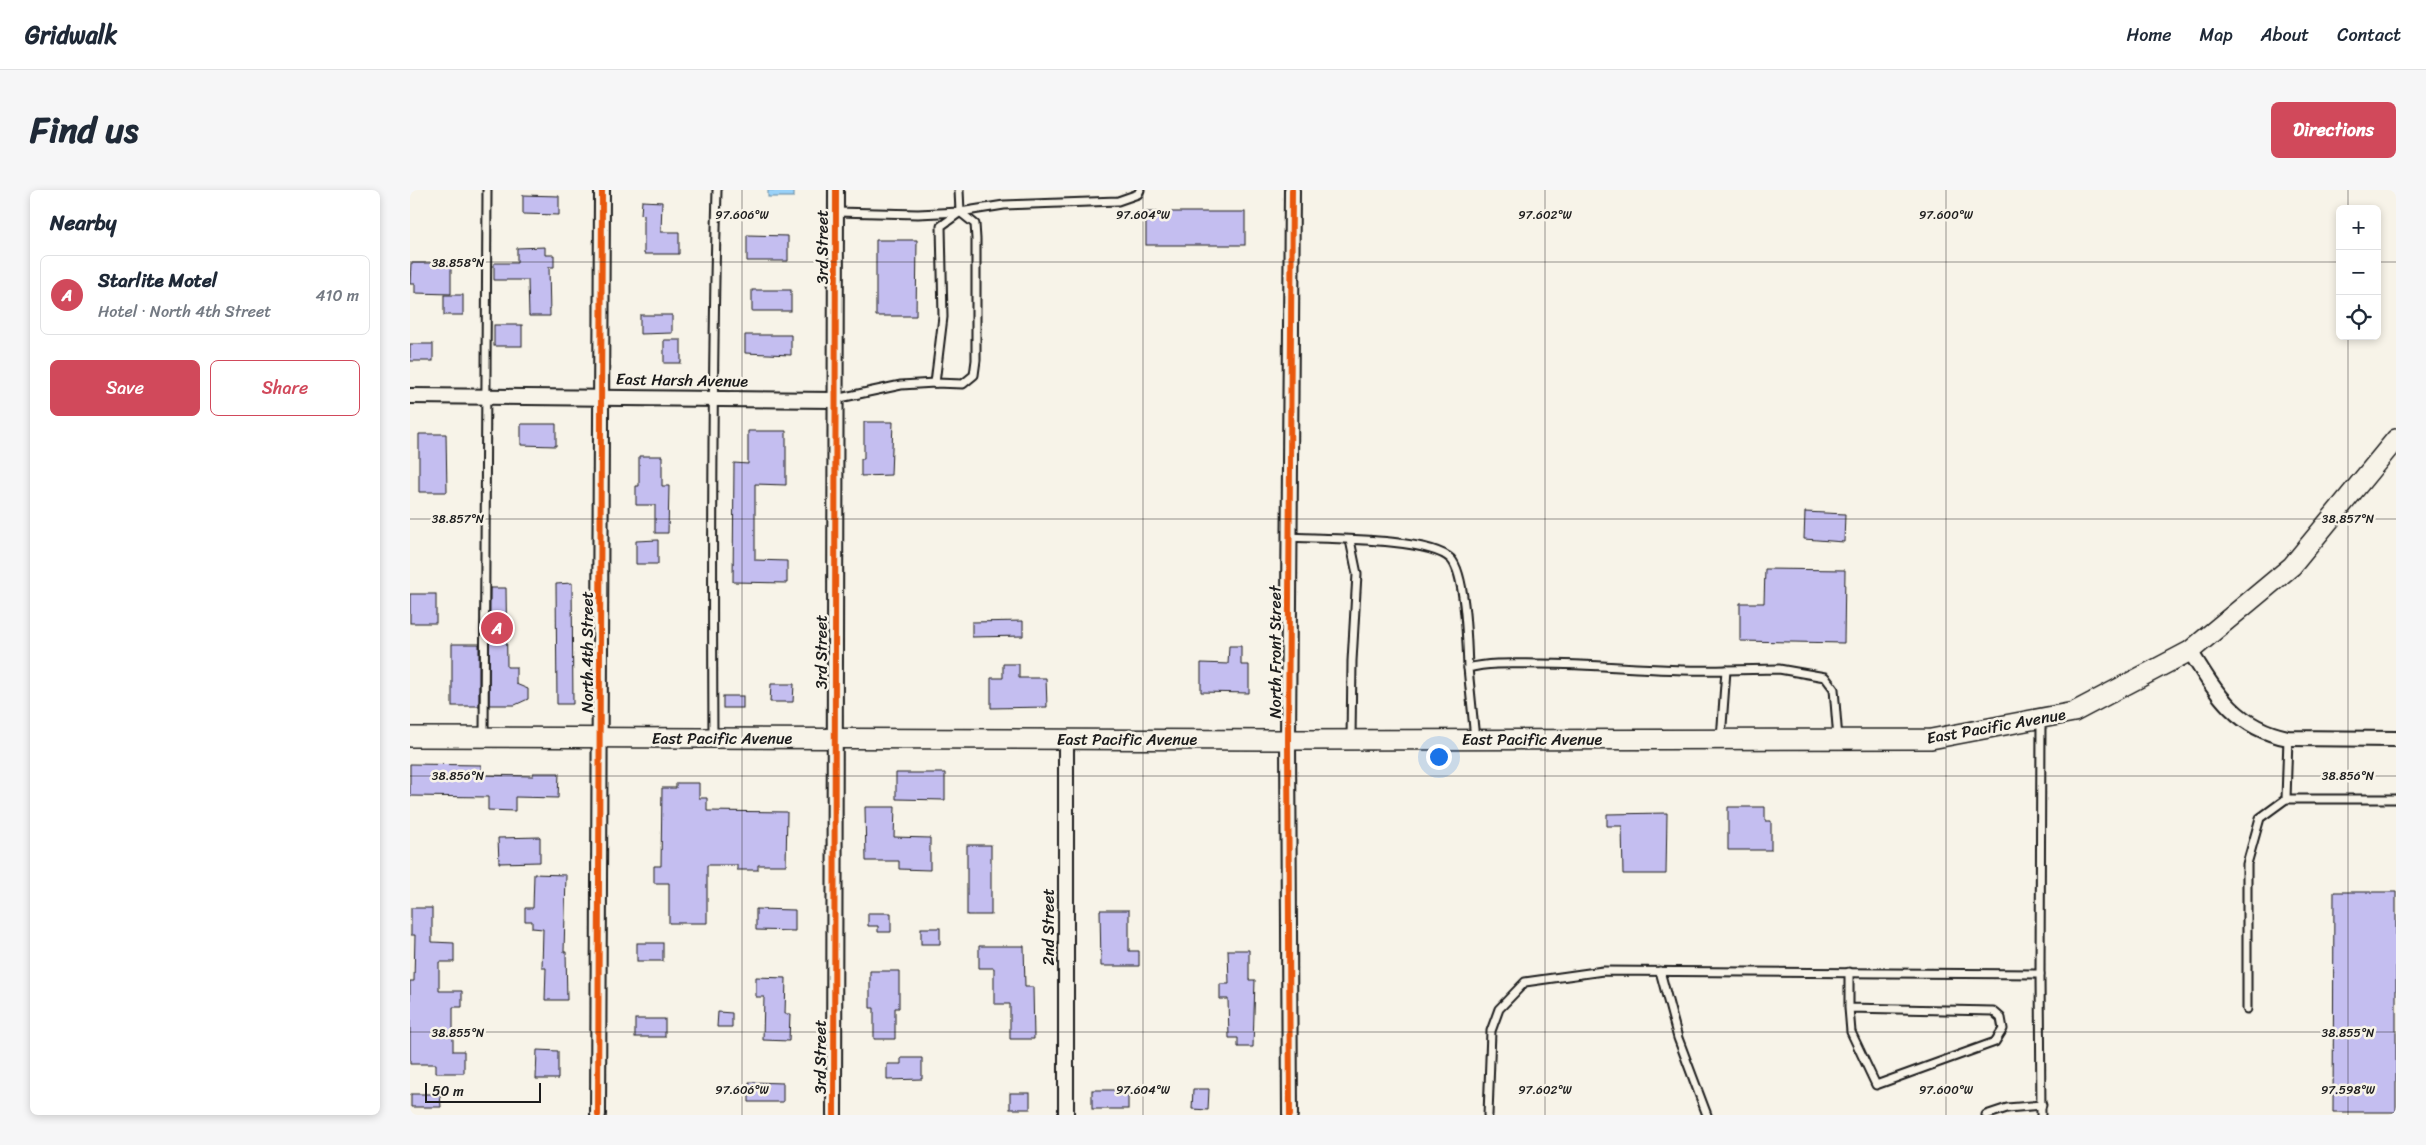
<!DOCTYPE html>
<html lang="en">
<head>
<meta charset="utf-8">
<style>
  body { margin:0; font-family:Sriracha,sans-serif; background:#f6f6f7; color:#1f2937 }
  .controls { position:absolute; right:15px; top:15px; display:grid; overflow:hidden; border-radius:8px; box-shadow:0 2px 8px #0003 }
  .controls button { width:45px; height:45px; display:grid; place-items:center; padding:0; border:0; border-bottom:1px solid #e0e1e3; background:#fff; color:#1f2937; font:25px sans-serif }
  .scale { position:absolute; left:15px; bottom:12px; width:116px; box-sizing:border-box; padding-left:5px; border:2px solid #1c1c1c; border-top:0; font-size:14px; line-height:18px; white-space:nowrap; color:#1c1c1c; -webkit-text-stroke:4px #f7f3e8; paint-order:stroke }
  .you { position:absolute; left:1028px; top:566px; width:18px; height:18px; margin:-12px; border:4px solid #fff; border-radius:50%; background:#1a73e8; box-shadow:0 0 0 8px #1a73e833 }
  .badge { display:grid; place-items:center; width:32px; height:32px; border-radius:50%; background:#d1495b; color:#fff; font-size:16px; font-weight:700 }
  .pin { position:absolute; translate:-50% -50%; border:2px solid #fff; box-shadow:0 1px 5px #0006 }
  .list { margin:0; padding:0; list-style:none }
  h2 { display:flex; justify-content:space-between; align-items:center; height:65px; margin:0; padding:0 20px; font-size:21px }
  h2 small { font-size:16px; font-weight:400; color:#747a83 }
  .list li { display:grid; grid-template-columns:32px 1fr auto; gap:15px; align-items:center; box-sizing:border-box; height:80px; margin:0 10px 10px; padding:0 10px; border:1px solid #e0e1e3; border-radius:8px }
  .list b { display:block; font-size:19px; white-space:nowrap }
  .list p { margin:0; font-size:16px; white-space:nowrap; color:#747a83 }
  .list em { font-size:16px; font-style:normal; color:#747a83 }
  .actions { display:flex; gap:10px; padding:15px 20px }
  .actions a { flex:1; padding:11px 0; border:1px solid #d1495b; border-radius:8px; text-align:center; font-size:18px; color:#d1495b }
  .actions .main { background:#d1495b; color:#fff }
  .icon { flex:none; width:28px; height:28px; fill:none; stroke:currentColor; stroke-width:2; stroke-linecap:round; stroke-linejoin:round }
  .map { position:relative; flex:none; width:1986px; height:925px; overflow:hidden; border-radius:8px }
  header { display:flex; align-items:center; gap:30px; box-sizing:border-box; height:70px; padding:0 25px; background:#fff; border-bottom:1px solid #e0e1e3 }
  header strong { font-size:24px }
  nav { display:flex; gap:28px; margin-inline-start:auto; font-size:18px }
  .intro { display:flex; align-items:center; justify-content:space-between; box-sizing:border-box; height:120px; padding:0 30px }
  h1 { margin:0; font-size:35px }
  .button { padding:12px 22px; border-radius:8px; background:#d1495b; color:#fff; font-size:18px; font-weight:700 }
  main { display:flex; gap:30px; padding:0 30px }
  aside { flex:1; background:#fff; border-radius:8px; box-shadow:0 2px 8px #0003 }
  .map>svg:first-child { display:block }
  .water { fill:#99d1f8; stroke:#6789a0 }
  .building { fill:#c4bef0; stroke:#1c1c1c }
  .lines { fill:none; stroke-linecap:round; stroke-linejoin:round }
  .service-casing { stroke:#1c1c1c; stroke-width:11 }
  .minor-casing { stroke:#1c1c1c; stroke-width:18 }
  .secondary-casing { stroke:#1c1c1c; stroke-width:22 }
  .service { stroke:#f7f3e8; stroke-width:7 }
  .minor { stroke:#f7f3e8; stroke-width:14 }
  .secondary { stroke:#f7f3e8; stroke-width:19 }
  .cycleway-casing { stroke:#f7f3e8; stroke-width:9 }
  .cycleway { stroke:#e8590c; stroke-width:6 }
  .ticks { fill:none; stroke:#1c1c1c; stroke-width:1; stroke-opacity:0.45 }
  .labels { text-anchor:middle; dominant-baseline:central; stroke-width:5; stroke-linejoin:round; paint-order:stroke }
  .street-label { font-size:16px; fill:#1c1c1c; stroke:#f7f3e8 }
  .ticks-label { font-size:12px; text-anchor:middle; fill:#1c1c1c; stroke:#f7f3e8; stroke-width:5; stroke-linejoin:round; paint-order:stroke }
</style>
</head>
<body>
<header>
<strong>Gridwalk</strong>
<nav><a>Home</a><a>Map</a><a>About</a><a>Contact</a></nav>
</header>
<div class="intro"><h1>Find us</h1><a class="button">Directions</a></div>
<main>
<aside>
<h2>Nearby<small></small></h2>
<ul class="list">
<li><span class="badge">A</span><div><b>Starlite Motel</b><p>Hotel · North 4th Street</p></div><em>410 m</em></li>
</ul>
<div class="actions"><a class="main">Save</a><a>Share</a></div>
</aside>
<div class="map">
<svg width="1986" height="925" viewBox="0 0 1986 925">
  <rect width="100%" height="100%" fill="#f7f3e8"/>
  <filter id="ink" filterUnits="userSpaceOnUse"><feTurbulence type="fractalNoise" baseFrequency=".02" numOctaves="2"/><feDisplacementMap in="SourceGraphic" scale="10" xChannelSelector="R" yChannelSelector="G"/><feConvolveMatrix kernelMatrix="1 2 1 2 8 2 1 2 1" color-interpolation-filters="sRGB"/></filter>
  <g filter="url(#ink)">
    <rect class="water" x="358" y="0" width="26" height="7"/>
    <g class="building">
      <path d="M113,5L149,6V25L113,24Z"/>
      <path d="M232,11L252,12L251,42H269V64H234V25L231,24Z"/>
      <rect x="736" y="22" width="99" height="33"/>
      <path d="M337,45L378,46V71H337Z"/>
      <path d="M466,50H507L506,126H466Z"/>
      <path d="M135,57V65H144V77H139L140,126H119L118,90H84V73H107V58Z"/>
      <path d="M1,73H41V104L5,103V94H0Z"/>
      <rect x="342" y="100" width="39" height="21"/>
      <rect x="34" y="105" width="19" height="20"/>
      <path d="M230,125H262V143L230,144Z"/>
      <rect x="84" y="135" width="28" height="21"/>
      <path d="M335,145H381V165L335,163Z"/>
      <rect x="254" y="150" width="17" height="23"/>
      <rect x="0" y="154" width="23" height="17"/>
      <path d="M454,232H483L481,285L451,286V269H454Z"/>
      <path d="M111,234H146V256L111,255Z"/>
      <path d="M338,241H376V295L345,294V370L377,371V393L323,392L324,273L338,274Z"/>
      <path d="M9,244H36L37,302H9Z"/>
      <path d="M229,266H252V296H259L258,343H245V315H226V296H229Z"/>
      <path d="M1395,322L1435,324L1434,352L1394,349Z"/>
      <path d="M248,350V374H226V351Z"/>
      <path d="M1355,379L1435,380L1434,453L1330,451V413H1354Z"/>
      <path d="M162,393L163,514H147L146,394Z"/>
      <path d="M80,398H96L97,477H106V494L118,499V509L105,515H79Z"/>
      <rect x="0" y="404" width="26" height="29"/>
      <path d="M613,431V446L562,447V432Z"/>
      <rect x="42" y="454" width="27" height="62"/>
      <path d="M819,456H831V475H839V503L791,502V473L818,474Z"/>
      <path d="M593,474H609V488H636L637,517L581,518V488H593Z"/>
      <path d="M361,494H384L383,512H360Z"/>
      <rect x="313" y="506" width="20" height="12"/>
      <path d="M0,574L71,575V585L123,586V583H149L148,608L105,607V621L78,620V607L0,606Z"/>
      <path d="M486,583H535V610L486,609Z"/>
      <path d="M266,593H289V608H297V621L377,622L376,675H348V680H327V675H297V733H259V693H244V676H251L252,598H266Z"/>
      <path d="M455,617H485L484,647L520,648V680L489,679V671H456Z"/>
      <path d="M1318,617H1355V631H1361V660H1318Z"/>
      <path d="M1257,623L1256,684H1213L1212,636H1197V624Z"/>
      <path d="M130,647V672L89,673L88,648Z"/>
      <rect x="557" y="655" width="24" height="70"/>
      <path d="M124,684L156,685L154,762H156L157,810H135L136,778H132L133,739L122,738V731H115V718H123Z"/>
      <path d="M1924,702H1986V922H1923Z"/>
      <path d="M1,718H22V752L44,753V772H29V801H52V817H43V861H54V883H26V874H0V791H4L5,745H1Z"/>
      <path d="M346,719L385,720V741L346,740Z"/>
      <path d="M690,720H719V761H729V776H691Z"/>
      <path d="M458,723H481V742H468V736H458Z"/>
      <rect x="511" y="738" width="19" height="16"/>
      <rect x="227" y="753" width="26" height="18"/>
      <path d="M569,756H614L615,797H623L624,849H600V814H584V778H569Z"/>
      <path d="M818,760H839V790H845L843,857H828V848H819L818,809H810V794H819Z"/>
      <path d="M460,781H489V818H485V849H464V818H460Z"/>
      <path d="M346,787L376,788L375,824H380L379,851L353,850L354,807H346Z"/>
      <path d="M308,822L322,823V837H307Z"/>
      <rect x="225" y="829" width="30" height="18"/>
      <path d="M127,860L148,861V889H126Z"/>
      <path d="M491,868H512V889L477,890V874H491Z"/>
      <path d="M339,892L373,893V912H339Z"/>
      <path d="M783,899H799L798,920L782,919Z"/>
      <rect x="682" y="900" width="36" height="19"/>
      <rect x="600" y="903" width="20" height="16"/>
      <path d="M1,904H30L31,917H1Z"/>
    </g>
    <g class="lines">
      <g class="service-casing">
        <g id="service">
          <path d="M549,0L550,22"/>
          <path d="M426,22L508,24L550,22L594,15L708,11L728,4L730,0"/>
          <path d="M525,193L533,127L531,36L549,23"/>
          <path d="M425,209L491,195L525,193L553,194L564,185L566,170V49L565,34L550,22"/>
          <path d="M879,347C912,349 1019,347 1041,369C1056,385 1057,455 1058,478"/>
          <path d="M940,350L947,384L942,471L941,549"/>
          <path d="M1316,480L1369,479L1415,487L1424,499L1428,549"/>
          <path d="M74,547L77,0"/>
          <path d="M303,547C302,365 302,182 307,0"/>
          <path d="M1065,549L1058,478C1082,472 1106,474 1131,474C1193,474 1254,482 1316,480L1311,549"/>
          <path d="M1876,609L1878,548"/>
          <path d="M1250,781L1268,848L1297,925"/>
          <path d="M1630,784L1631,925"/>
          <path d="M1439,818L1583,821L1591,828L1593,839L1585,852L1466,895L1441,842L1439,818V782"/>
          <path d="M1837,819V674L1850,628L1876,609H1986"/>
          <path d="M1078,925L1081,841L1089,819L1115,792L1193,781L1630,784L1631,529"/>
          <path d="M1576,925L1597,918L1632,915"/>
        </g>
      </g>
      <g class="minor-casing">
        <g id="minor">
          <path d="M0,206L424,210"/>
          <path d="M1780,461C1806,503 1826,538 1878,548L1986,549"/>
          <path d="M656,549V925"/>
          <path d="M188,925L192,0"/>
          <path d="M424,925L426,0"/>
          <path d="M880,925L878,550L882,0"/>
        </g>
      </g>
      <g class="secondary-casing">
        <path id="secondary" d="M0,547L878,550L1521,549L1664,522L1780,461L1882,376L1986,249"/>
      </g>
      <use href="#service" class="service"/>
      <use href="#minor" class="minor"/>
      <use href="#secondary" class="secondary"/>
      <g class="cycleway-casing">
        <g id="cycleway">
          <path d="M188,925L192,0"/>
          <path d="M424,925L426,0"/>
          <path d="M880,925L878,550L882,0"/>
        </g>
      </g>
      <use href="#cycleway" class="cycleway"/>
    </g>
  </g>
  <path class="ticks" d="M332,0V925M733,0V925M1135,0V925M1536,0V925M1938,0V19M0,72H1930M1967,72H1986M1938,146V925M0,329H1986M0,586H1986M0,842H1986"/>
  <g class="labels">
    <g class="street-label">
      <text transform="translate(412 57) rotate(-90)">3rd Street</text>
      <text transform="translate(272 190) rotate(1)">East Harsh Avenue</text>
      <text transform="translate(177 462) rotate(-90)">North 4th Street</text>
      <text transform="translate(411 462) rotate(-90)">3rd Street</text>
      <text transform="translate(865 462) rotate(-90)">North Front Street</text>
      <text transform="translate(1586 536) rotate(-10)">East Pacific Avenue</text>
      <text x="312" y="548">East Pacific Avenue</text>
      <text x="717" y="549">East Pacific Avenue</text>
      <text x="1122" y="549">East Pacific Avenue</text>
      <text transform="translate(638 737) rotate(-90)">2nd Street</text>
      <text transform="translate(410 867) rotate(-90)">3rd Street</text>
    </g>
  </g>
  <g class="ticks-label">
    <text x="332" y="29">97.606°W</text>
    <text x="733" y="29">97.604°W</text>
    <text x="1135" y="29">97.602°W</text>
    <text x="1536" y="29">97.600°W</text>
    <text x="48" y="77">38.858°N</text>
    <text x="48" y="333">38.857°N</text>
    <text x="1938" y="333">38.857°N</text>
    <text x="48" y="590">38.856°N</text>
    <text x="1938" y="590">38.856°N</text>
    <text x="48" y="847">38.855°N</text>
    <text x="1938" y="847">38.855°N</text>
    <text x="332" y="904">97.606°W</text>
    <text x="733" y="904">97.604°W</text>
    <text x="1135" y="904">97.602°W</text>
    <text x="1536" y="904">97.600°W</text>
    <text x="1938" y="904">97.598°W</text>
  </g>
</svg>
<div class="controls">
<button>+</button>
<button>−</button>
<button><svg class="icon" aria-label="locate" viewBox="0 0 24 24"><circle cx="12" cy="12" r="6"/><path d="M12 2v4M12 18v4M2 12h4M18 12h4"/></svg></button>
</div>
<div class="scale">50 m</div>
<div class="you"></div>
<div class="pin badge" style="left:87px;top:438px">A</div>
</div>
</main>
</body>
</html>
